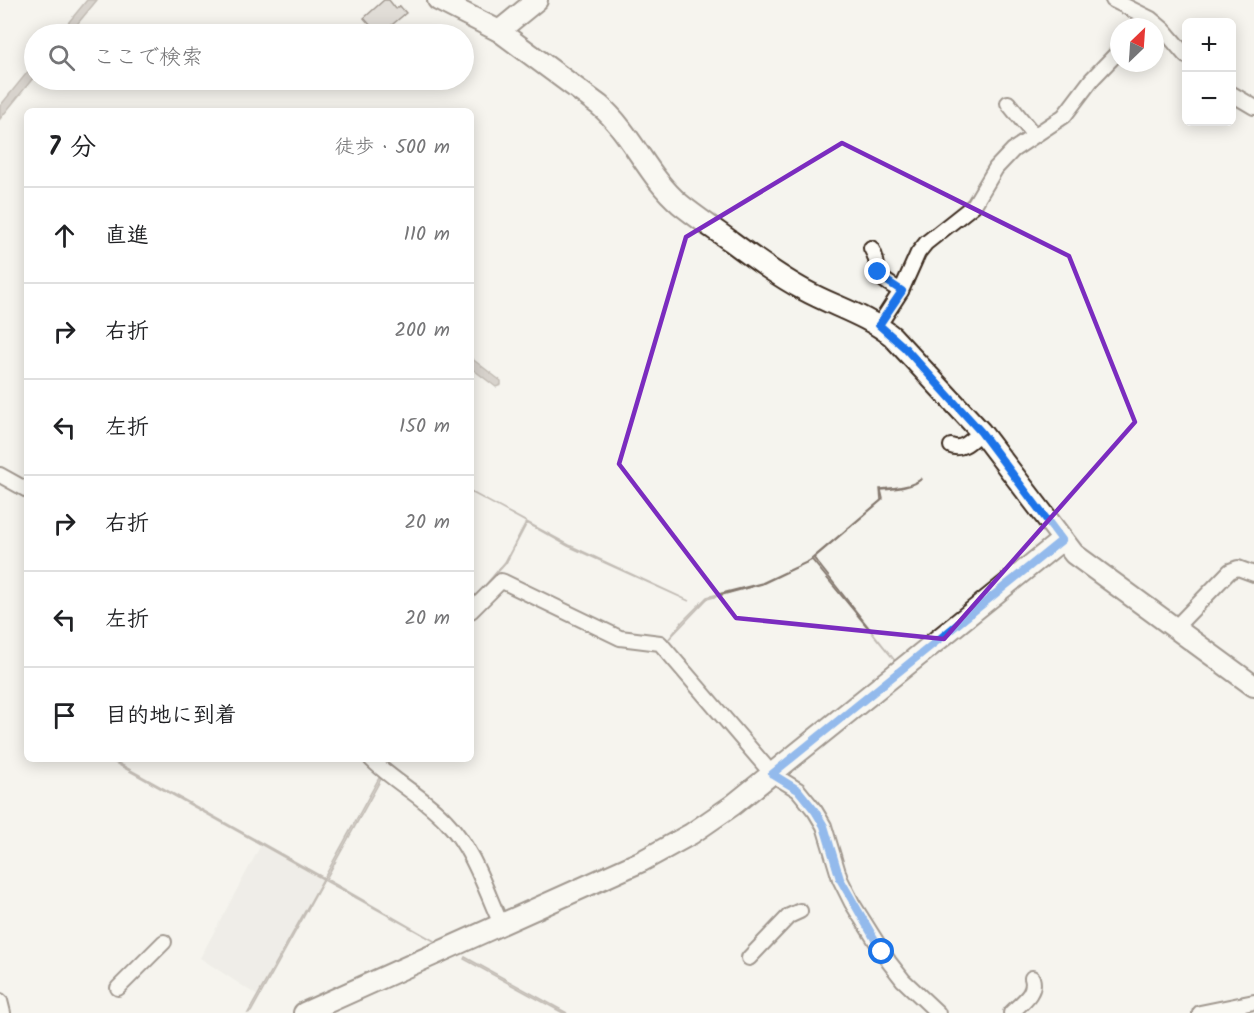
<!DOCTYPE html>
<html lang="ja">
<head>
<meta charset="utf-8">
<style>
  body { margin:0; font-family:Kalam,"Klee One",sans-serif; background:#f6f6f6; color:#202124 }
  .controls { position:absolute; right:18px; top:18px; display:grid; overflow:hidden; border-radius:9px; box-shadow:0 3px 15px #0003 }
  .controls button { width:54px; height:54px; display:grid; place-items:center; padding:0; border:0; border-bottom:2px solid #e0e0e0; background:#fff; color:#202124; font:30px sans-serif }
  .compass { position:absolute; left:1110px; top:18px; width:54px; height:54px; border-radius:50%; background:#fff; box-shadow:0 3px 15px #0003; rotate:25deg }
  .stop { position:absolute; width:18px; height:18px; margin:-14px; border:4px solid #1a73e8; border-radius:50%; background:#fff }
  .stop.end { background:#1a73e8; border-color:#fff; box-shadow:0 2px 6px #0008 }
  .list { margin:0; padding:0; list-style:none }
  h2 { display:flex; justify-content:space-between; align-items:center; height:78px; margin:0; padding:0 24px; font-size:26px }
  h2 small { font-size:20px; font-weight:400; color:#757577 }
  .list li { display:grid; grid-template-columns:39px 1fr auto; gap:18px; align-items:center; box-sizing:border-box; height:96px; padding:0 24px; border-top:2px solid #e0e0e0 }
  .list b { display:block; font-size:22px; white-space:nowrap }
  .list em { font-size:20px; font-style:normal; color:#757577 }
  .icon { flex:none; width:33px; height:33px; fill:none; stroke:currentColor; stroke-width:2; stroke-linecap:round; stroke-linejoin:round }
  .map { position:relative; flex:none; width:1254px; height:1013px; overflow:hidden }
  .search { position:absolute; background:#fff; box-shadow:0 3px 15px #0003; left:24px; top:24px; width:450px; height:66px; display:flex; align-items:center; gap:15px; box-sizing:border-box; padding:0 21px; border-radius:33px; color:#757577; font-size:22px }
  .panel { position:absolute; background:#fff; box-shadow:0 3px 15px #0003; left:24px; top:108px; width:450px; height:654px; border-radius:9px }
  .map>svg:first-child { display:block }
  .built { fill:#e7e5df }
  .water { fill:#b4aca4; stroke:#84786e; stroke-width:1.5 }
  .building { fill:#c7c1bb; stroke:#3b2a1e; stroke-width:1.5 }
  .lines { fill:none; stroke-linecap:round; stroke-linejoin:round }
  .street-casing { stroke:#3b2a1e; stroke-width:18 }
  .secondary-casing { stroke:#3b2a1e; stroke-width:24 }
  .street { stroke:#fdfcf7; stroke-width:14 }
  .secondary { stroke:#fdfcf7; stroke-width:20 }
  .route { stroke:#1a73e8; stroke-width:8 }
  .marked { fill:none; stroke:#7b2cbf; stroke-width:4.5; stroke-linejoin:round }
</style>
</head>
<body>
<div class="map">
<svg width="1254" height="1013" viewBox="0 0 1254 1013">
  <rect width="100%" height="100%" fill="#f5f4ee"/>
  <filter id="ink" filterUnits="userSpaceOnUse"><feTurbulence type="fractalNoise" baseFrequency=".0167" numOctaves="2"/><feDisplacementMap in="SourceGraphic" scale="12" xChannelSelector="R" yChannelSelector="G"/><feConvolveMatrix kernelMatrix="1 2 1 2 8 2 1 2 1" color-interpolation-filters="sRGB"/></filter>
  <g filter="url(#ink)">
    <path class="built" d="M261,845L323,879L258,996L200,958Z"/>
    <g class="water">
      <path d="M87,0H97L69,34H59Z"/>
      <path d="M34,64V77L0,119V106Z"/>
      <path d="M471,358L501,381V385L496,387L471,368Z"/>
      <path d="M922,478C917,487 894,489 881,490L883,499L881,501L814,558L896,662L812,560L762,584L707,599L668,640L682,622L707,597L762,583L809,561L881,500L880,489C894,488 912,487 922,478Z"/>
      <path d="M471,492L569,545L689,601L568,546L527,523L506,563L471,602L505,562L526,522Z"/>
      <path d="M108,759H111L324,878L379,778L381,779L326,879L436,942L324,880L251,1012L248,1013L323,879Z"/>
      <path d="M465,957L567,1013H563L464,959Z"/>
    </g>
    <path class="building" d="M384,0H389L396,9L400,6L406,13L381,34H378L364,18Z"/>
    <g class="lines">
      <g class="street-casing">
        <g id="street">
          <path d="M1113,0L1151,19L1164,30L1186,56"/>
          <path d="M1232,94L1254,107"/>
          <path d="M1008,103L1033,134"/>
          <path d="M871,248C877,257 876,262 878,272C880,280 895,287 901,291"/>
          <path d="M879,325L901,291L918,253L926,243L974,205L996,168L1013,150L1064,116L1092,79L1119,51"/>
          <path d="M951,446C963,451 972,439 981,432"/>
          <path d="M0,475L27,490"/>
          <path d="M471,611L501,581L504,582L620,638L660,643L772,774L798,790L815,811L824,826L840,879L852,903L889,962L903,980L938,1013"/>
          <path d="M1174,629L1230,571L1238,568L1254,574"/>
          <path d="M371,759C394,782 424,797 446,821C473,849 485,889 501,924"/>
          <path d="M749,958L789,916L800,911"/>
          <path d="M118,988L164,942"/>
          <path d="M0,1001L3,1013"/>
          <path d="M1011,1013C1021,1003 1037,993 1032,978"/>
          <path d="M1200,1013L1254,1002"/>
        </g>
      </g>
      <g class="secondary-casing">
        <g id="secondary">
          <path d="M438,0L499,31L599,105C632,133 647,176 680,204C696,217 714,229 732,242C755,259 778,276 804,290C833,306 866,315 892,336L981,432L1074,554L1254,686"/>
          <path d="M499,31L537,0"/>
          <path d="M304,1013L642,861L691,834L733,805L1062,540"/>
        </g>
      </g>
      <use href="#street" class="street"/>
      <use href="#secondary" class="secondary"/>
    </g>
  </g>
  <g class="lines" filter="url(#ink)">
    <path class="route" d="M878,272L881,277L902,291L879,325L905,348L981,432L1062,540L772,774L798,790L815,811L824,826L840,879L882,952"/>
  </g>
  <path d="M0 0H1254V1013H0ZM842,143L1069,256L1135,422L944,639L736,618L619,464L686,237Z" fill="#f5f4ee" fill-opacity=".55" fill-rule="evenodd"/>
  <path class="marked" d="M842,143L1069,256L1135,422L944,639L736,618L619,464L686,237Z"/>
</svg>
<div class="controls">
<button>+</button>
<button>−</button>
</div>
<svg class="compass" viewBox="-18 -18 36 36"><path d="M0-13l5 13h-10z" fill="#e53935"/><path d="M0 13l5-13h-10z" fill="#757577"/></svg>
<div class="stop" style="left:882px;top:952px"></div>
<div class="stop end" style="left:878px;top:272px"></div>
<div class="search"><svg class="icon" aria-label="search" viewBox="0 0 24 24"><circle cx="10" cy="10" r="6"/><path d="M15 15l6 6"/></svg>ここで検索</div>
<section class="panel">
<h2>7 分<small>徒歩 · 500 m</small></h2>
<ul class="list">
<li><svg class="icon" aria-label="ahead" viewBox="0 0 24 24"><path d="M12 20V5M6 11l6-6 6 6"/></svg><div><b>直進</b></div><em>110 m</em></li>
<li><svg class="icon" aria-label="right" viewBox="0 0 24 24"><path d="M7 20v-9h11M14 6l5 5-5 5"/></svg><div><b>右折</b></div><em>200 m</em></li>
<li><svg class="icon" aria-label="left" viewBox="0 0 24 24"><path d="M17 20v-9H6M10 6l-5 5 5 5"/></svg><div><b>左折</b></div><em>150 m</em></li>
<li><svg class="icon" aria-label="right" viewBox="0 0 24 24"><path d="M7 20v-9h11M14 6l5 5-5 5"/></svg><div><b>右折</b></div><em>20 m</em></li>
<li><svg class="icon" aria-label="left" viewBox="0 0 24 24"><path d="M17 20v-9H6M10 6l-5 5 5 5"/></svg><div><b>左折</b></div><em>20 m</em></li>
<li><svg class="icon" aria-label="arrive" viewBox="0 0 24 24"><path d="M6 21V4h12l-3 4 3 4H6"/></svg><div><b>目的地に到着</b></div></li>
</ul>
</section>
</div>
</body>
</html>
